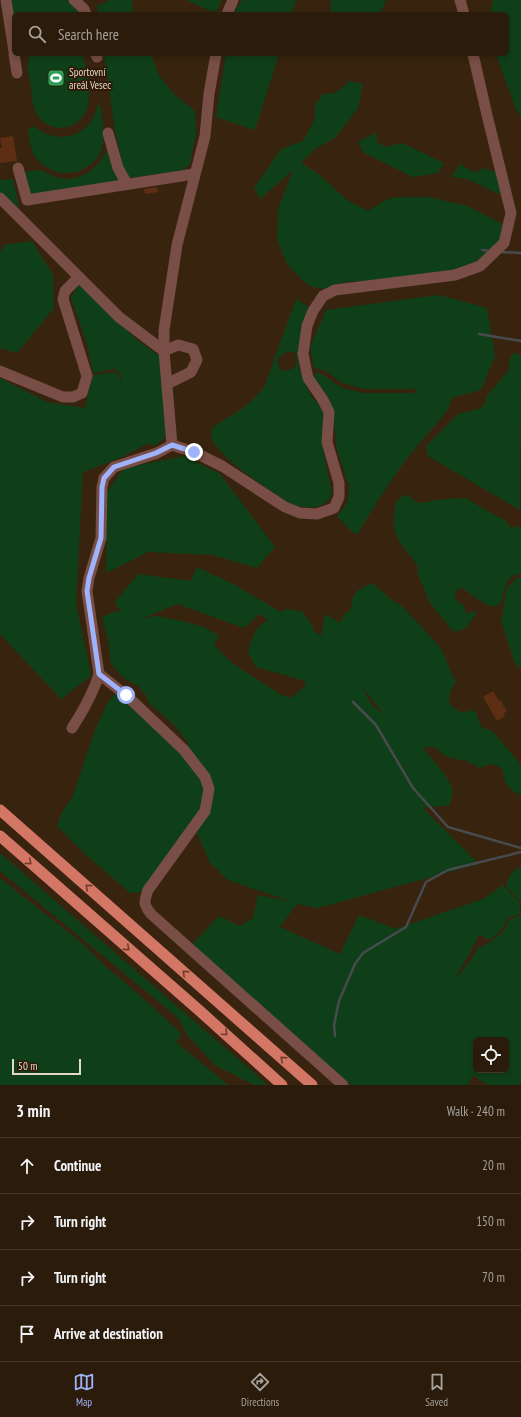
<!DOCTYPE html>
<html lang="en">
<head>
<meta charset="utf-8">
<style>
  body { margin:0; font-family:"PT Sans Narrow",sans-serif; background:#362818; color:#f1f3f6 }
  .controls { position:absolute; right:12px; bottom:12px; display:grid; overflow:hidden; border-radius:6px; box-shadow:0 2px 6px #0003 }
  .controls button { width:36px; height:36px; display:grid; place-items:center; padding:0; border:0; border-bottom:1px solid #46392b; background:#2a1b0a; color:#f1f3f6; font:20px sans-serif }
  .scale { position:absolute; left:12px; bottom:10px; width:69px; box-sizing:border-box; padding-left:4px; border:2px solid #e4d6c9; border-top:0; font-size:11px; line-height:14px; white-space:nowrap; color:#e4d6c9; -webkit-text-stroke:3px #2e1b05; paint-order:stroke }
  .stop { position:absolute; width:12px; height:12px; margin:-9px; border:3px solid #9fb3fd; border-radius:50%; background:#fff }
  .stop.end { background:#9fb3fd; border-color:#fff; box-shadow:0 1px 4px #0008 }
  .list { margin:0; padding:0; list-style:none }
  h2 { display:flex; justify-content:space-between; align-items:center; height:52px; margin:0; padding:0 16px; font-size:17px }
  h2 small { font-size:13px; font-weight:400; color:#a5a19c }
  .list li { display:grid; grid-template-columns:26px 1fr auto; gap:12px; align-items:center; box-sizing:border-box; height:56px; padding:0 16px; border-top:1px solid #46392b }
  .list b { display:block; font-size:15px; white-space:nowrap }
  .list em { font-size:13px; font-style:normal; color:#a5a19c }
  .icon { flex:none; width:22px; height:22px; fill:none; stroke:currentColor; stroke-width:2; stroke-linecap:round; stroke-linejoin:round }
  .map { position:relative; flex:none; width:521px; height:1085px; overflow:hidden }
  .search { position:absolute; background:#2a1b0a; box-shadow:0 2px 6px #0003; left:12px; right:12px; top:12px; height:44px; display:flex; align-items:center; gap:10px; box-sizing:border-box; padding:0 14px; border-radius:6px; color:#a5a19c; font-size:15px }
  .sheet { height:276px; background:#2a1b0a }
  nav { display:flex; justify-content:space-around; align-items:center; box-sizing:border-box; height:56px; border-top:1px solid #46392b; background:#2a1b0a; font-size:11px; color:#a5a19c }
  nav a { display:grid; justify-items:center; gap:2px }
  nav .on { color:#9fb3fd }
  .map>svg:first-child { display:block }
  .green { fill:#0f3f18; fill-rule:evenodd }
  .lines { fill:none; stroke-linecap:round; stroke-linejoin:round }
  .stream { stroke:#474b4d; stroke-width:2.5 }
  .building { fill:#5d2e14 }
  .minor { stroke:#784e46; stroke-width:11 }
  .trunk { stroke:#d47666; stroke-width:11 }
  .oneway { stroke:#703f2c }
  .route { stroke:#9fb3fd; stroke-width:5 }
  .labels { text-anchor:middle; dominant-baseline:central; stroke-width:4; stroke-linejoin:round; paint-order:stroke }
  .poi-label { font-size:11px; fill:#e4d6c9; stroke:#2e1b05; text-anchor:start }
</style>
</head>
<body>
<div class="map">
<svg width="521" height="1085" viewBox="0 0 521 1085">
  <rect width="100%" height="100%" fill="#38240e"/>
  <g class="green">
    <path d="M8,0H69L81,14H14V39Z"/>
    <path d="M110,0H133L132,2L133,14H98L97,6Z"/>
    <path d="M186,0H222L215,13Z"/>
    <path d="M242,0H296L291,14H233Z"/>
    <path d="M331,0H386L380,14H330Z"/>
    <path d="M493,0H521V118L515,107L496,54H507V14H490Z"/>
    <path d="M30,54H82C87,69 92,93 87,108C81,131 48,135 37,114C32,106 32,96 31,87C29,76 26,65 30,54Z"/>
    <path d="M104,54H151L159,76L176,96L195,111L196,132L190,164L178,173H161L131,178L124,172L115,130Z"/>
    <path d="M226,54H279L255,130L216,117Z"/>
    <path d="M350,81L363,84L358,108L335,138L316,148L301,163L317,173L347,200L368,211L386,200L395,197H428L467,206L504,225L501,239L483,257L461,270L377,281H356L336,284L324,289L313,287L304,282L287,264L277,240L278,209L293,170L260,199L254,188L281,149L303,141L315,119V105L323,94L335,93Z"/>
    <path d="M97,105H100C102,121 108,142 98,157C94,163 88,166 81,170C64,178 42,170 33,153C30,146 29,137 28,129L33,126C38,129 43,133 49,135C71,142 95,128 97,105Z"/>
    <path d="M377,132V142L386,147L402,143L444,163L438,173L413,177L364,153L358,142Z"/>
    <path d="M109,147L121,181L29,195L23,173C27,172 34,170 38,170C44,170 53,177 59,178C82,183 100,166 109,147Z"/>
    <path d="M460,164L475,173L482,168L496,172L501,195L467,179L451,177Z"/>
    <path d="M13,179L19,206L14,210L0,195V180Z"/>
    <path d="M32,241L53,275L54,308L17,353L0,348V253L4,245Z"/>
    <path d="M79,283L136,339L160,356L166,425L165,438L154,446L149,443L120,458L83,472L76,603L91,676L61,699L0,634V378L47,402L85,408L93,375L116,372L122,383L120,373L114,369L93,373L88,347L71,297Z"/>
    <path d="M439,295L487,308L495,356L481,390L451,398C451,409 439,421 432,429C404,459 381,495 360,530L357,534H354L338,517V514L344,508L347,503L349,494V485L337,450L333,412L330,400L314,378L315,373H319L325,376L340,387L362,393H414L416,389H365L342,383L326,371L314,368L310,348L326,310Z"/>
    <path d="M296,299L309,307L302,332L299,350V367L311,396L320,406L324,413L322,438L324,455L332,494C325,512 302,509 287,502C271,490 212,455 211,434C211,431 213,428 214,426L245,407L264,388ZM286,352H293L296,354L297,360L295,367L289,370L283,371C278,367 277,364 278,358Z"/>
    <path d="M513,353L521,355L520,510L428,456L426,446L458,414L481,408L485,403L486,397L508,371L510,358Z"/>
    <path d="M184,456L220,474L275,547L257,568L212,555L148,552L106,573L107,492L124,468Z"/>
    <path d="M404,495L409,496L413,500L420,503L444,499L466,498L494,515L505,520L509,526L512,528L516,526L521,528V574C496,575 510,610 492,606C483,605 470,593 462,588H459C449,599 458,600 465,607V612L469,614L472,611L475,612L476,614L466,628L455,632L452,630L430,603L418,575V568L414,560L406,551L398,539L394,529V515L396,502Z"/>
    <path d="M197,567L235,585L281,612L286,609L302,611L312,625L314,631L321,636L325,614L340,623L345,613H348L353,603L351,601L357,591L371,583C382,588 389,601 401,605L440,647C447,659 448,669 456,681C447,697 444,705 464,713L470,710L476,712L481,727L490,730L495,734L521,765V795C508,789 504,784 503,770C494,762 490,764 480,768L465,760H459L443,755C438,748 432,745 423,748L445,774L453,790L450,805L426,808L421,806L479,864L318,908L297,904L280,927L340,954L359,915L396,929L483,899L503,885L520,903V914L507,918L502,929L490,940L479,935L454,981L470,961L478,948L489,943L504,931L508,920L521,915V1085H487L473,1075L468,1085H351L192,944L219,916L240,926L253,918L258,895L292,902L228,880L210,863L196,831L211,810L187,741L172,723L150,704L145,694L138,686L124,678L111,664L108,639L102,617L116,611L121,612L115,602L138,574L191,581ZM177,604L244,628L260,614L268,620C255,627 251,639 248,652L256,667L302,680L306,683L304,687L291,698L281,695L232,663L214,645L219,636L204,627L182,621L157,616L143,618ZM362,687L384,714L372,705ZM476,1040H506V1070H476Z"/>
    <path d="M517,578H521V670L514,661L501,621L507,588Z"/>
    <path d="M116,692L178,749L197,770L205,788L203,801L199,813L143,892L130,893L87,856L57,826L61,814L73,796L95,730L107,704Z"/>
    <path d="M0,853L7,859L268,1085H254L215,1065L188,1036L177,1017L0,871Z"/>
    <path d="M521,867V908V902L506,886C509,877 511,870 521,867Z"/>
    <path d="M0,878L83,944L105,966L136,992L180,1032V1037L176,1042L228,1085H0Z"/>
  </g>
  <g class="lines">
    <g class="stream">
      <path d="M482,250L490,251"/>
      <path d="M501,252L521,253"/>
      <path d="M479,334L521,341"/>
      <path d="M353,702L376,725L413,788L448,827L521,848"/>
      <path d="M335,1036L334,1025L339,1001L355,964L363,953L406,927L426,882L448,870L521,852"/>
    </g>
  </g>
  <g class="building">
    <path d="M13,136L17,161L0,163V148H2L0,138Z"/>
    <path d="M157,187L158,192L145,194L144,189Z"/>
    <path d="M493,691L499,701L500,700L507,711L504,713L505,716L497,721L483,697Z"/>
  </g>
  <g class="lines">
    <g class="minor">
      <path d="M6,0L14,51"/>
      <path d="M74,0L84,9L86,14"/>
      <path d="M460,0L464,14"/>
      <path d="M227,14L233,0"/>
      <path d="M14,54L17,73"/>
      <path d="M96,54L97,57"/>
      <path d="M108,133L118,168L127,184"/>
      <path d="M18,168L27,200L194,174"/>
      <path d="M0,198L119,317L164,351"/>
      <path d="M164,351L178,345L193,349L197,360L191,372L167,384"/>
      <path d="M0,371L63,397H73L82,393L87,376L63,299L65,291L79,277"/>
      <path d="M172,445L164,351V330L177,245L205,136L209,94L216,54"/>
      <path d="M99,674L126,695L184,750L205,777L209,789L205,811L148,890C144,902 143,904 151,914L343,1085"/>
      <path d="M72,728C83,711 93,694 99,674L87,591L89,578L101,538L102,487L104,478L114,467L157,453L172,445L194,452L222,466L285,507L300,513L317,514L334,508L339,497V483L327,442L329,412L323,400L308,378L303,354L307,326L313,311L323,296L335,290L455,275L480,266L504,243L511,213L487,115L473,54"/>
    </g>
    <g class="trunk">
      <path d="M0,810L312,1085"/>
      <path d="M0,836L201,1012L282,1085"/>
    </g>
  </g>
  <defs><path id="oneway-chevron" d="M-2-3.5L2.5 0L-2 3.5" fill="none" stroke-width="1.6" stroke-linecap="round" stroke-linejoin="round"/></defs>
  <g class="oneway">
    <use href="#oneway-chevron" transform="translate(29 862) rotate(41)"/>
    <use href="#oneway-chevron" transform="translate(88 887) rotate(-139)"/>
    <use href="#oneway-chevron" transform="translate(127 948) rotate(41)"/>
    <use href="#oneway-chevron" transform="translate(185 973) rotate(-139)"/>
    <use href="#oneway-chevron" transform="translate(225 1033) rotate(42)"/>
    <use href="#oneway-chevron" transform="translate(283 1059) rotate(-138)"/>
  </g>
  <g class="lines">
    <path class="route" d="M126,695L99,674L87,591L89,578L101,538L102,487L104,478L114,467L156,453L172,445L194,452"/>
  </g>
  <defs>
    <g id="stadium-square" transform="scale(0.9)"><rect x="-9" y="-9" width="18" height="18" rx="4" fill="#2e9e5b" stroke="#2e1b05"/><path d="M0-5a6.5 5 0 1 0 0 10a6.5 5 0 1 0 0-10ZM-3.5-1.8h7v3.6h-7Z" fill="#fff"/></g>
  </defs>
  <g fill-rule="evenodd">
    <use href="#stadium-square" x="56" y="78"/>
  </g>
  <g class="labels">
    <g class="poi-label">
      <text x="69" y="72">Sportovní<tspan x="69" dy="13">areál Vesec</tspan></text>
    </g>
  </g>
</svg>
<div class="controls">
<button><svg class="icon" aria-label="locate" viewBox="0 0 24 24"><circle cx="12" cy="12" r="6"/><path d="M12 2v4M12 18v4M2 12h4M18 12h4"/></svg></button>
</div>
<div class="scale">50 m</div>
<div class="stop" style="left:126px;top:695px"></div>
<div class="stop end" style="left:194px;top:452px"></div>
<div class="search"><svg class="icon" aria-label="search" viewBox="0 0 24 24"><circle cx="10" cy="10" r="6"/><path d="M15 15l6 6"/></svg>Search here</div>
</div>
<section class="sheet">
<h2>3 min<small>Walk · 240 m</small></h2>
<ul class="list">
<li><svg class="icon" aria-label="ahead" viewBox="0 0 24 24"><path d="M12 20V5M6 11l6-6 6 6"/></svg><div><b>Continue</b></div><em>20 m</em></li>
<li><svg class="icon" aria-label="right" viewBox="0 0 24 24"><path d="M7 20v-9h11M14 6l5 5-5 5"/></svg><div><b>Turn right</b></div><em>150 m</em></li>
<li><svg class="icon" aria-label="right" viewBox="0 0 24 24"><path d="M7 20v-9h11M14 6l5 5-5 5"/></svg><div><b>Turn right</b></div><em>70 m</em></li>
<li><svg class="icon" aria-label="arrive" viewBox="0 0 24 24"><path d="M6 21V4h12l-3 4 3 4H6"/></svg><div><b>Arrive at destination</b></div></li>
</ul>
</section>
<nav>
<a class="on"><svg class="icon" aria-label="map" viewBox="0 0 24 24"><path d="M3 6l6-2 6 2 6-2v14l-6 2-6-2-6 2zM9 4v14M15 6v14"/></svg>Map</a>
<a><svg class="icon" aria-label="directions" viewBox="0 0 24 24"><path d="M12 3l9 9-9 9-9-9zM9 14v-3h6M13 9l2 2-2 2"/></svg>Directions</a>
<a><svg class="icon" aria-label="saved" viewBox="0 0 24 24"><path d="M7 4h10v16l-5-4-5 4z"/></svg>Saved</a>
</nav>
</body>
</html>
